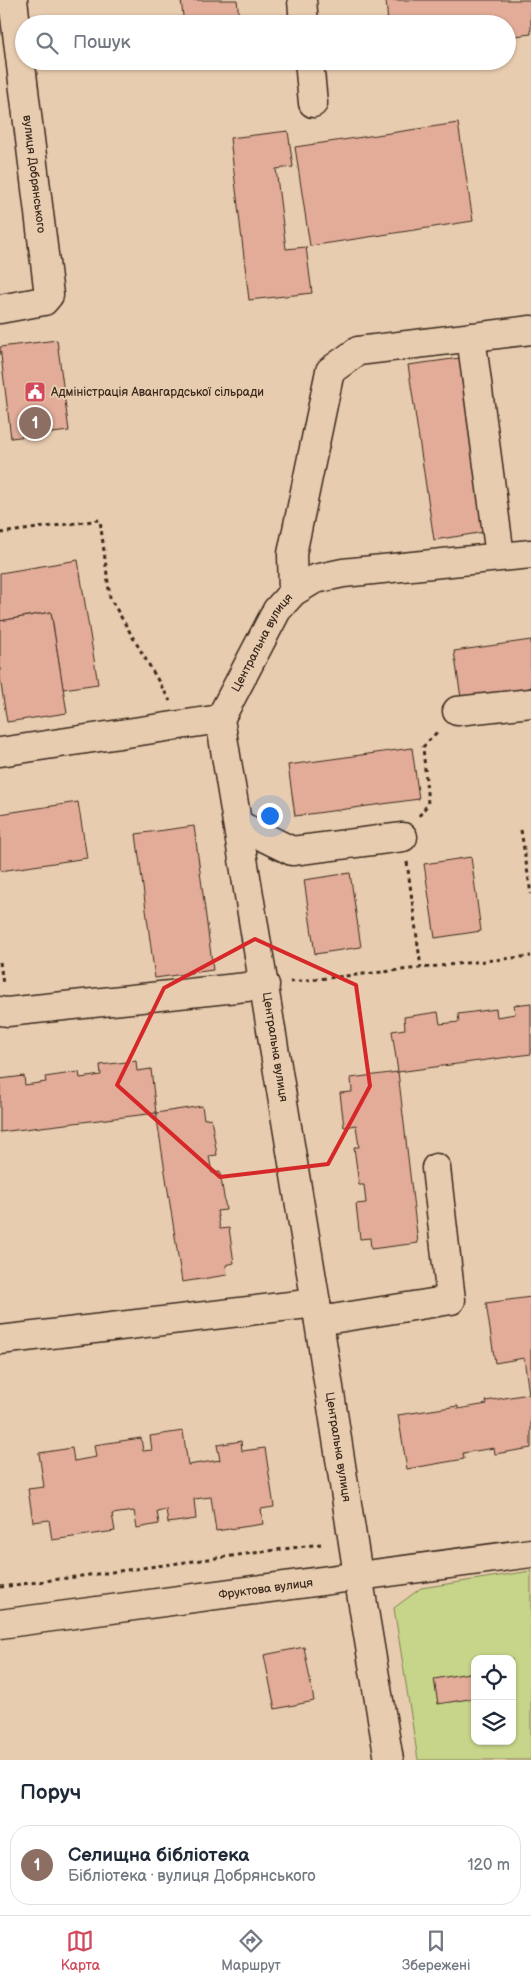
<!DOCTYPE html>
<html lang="uk">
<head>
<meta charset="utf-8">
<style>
  body { margin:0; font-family:"Balsamiq Sans",sans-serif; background:#f6f6f7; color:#1f2937 }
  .controls { position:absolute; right:15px; bottom:15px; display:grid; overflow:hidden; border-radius:10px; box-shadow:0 1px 4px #0004 }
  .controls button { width:45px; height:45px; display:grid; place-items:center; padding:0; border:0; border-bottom:1px solid #e0e1e3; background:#fff; color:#1f2937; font:25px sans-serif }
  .you { position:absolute; left:269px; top:815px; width:18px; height:18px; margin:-12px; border:4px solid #fff; border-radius:50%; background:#1a73e8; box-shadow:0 0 0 8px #1a73e833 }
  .badge { display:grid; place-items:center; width:32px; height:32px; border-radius:50%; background:#d1495b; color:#fff; font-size:16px; font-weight:700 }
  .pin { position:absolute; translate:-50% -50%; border:2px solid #fff; box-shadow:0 1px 5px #0006 }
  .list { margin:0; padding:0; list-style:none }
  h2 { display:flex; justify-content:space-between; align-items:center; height:65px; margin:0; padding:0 20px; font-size:21px }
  h2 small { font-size:16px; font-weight:400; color:#747a83 }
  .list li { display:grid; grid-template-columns:32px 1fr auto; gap:15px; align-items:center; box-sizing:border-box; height:80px; margin:0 10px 10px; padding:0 10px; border:1px solid #e0e1e3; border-radius:20px }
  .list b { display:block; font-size:19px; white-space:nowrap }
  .list p { margin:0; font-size:16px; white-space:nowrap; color:#747a83 }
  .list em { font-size:16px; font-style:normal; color:#747a83 }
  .icon { flex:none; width:28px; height:28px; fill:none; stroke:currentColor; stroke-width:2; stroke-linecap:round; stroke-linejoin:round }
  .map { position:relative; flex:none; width:531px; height:1760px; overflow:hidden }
  .search { position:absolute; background:#fff; box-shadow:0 1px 4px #0004; left:15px; right:15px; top:15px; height:55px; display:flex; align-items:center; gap:12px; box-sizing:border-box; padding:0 18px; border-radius:28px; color:#747a83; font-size:19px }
  .sheet { height:155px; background:#fff }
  nav { display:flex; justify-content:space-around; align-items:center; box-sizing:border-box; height:70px; border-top:1px solid #e0e1e3; background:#fff; font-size:14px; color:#747a83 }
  nav a { display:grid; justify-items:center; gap:2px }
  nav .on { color:#d1495b }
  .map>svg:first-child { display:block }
  .green { fill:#c6d589; stroke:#808054; fill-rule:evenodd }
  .building { fill:#e2ac98; stroke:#3b2a1e }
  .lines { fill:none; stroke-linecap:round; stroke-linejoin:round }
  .minor-casing { stroke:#3b2a1e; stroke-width:31 }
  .path { stroke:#3b2a1e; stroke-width:3; stroke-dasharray:4 4; stroke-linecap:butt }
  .minor { stroke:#e8ccaf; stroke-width:28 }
  .marked { fill:none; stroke:#d62828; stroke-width:4; stroke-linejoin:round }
  .labels { text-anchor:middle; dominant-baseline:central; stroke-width:4; stroke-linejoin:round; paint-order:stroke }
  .street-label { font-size:12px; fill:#3b2a1e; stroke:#e8ccaf }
  .poi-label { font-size:12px; fill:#3b2a1e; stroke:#e8ccaf; text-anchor:start }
</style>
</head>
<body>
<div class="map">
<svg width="531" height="1760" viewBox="0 0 531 1760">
  <rect width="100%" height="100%" fill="#e8ccaf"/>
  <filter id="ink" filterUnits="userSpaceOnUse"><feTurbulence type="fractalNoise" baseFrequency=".02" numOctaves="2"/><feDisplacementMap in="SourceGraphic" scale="10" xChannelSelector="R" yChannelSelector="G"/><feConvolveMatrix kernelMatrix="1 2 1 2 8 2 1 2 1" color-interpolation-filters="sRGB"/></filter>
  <g filter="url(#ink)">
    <path class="green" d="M531,1571V1760H418L394,1608L421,1588ZM475,1659H512V1741H475Z"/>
    <g class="building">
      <path d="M181,0H237L240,24H184Z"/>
      <path d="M386,0H531V34L507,37V24H388Z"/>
      <path d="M458,123L473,221L310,246L295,147Z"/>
      <path d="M288,131L293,167L276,169L286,249L306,247L312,293L249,300L230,138Z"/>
      <path d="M57,340L69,431L11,438L0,347Z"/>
      <path d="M460,358L485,532L434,540L408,365Z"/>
      <path d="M78,560L98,684L63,689L51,612L0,621V573Z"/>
      <path d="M51,612L67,713L7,722L0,678V621Z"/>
      <path d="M531,640V688L461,698L454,651Z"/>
      <path d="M412,748L419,799L295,816L288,765Z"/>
      <path d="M78,802L87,858L0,871V814Z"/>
      <path d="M194,826L213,970L155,978L136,834Z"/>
      <path d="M471,857L481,931L435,938L424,864Z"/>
      <path d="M350,873L361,947L315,954L304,880Z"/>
      <path d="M531,1003V1054L398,1072L392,1031L405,1029L404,1017L438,1012L440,1024L459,1022L458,1014L496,1009L497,1017L515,1014L514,1005Z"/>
      <path d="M136,1061L137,1071L151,1069L156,1113L0,1132V1079L24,1076L25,1085L46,1082L45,1077L79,1072L80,1078L101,1075L100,1065Z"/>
      <path d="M398,1072L418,1243L371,1249L370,1238L360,1239L356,1204L366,1203L364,1185H359L354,1147H359L356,1125L344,1127L340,1093L352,1092L351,1078Z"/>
      <path d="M202,1106L204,1119L211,1118L217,1155L209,1156L212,1173L220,1172L226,1210L217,1211L220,1229L229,1228L234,1263L226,1265L227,1275L182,1282L156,1113Z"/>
      <path d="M531,1297V1394H529L524,1358L495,1363L486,1303Z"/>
      <path d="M529,1394H531V1448L495,1454L494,1448L463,1453L464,1459L407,1469L398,1415L458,1406V1409L487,1404L486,1401Z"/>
      <path d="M183,1431L188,1465L220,1460L217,1445L241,1441L242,1451L265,1448L274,1507L261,1509L263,1524L216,1531L211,1497L194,1499L196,1519L168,1523L166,1509L157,1511L159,1524L137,1528L134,1511L112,1514L115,1531L52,1540L49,1520L33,1522L28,1489L44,1487L39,1453L72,1448L74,1461L96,1457L94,1445L141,1438L143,1451L152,1450L150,1436Z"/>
      <path d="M304,1647L314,1701L275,1709L264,1655Z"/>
      <path d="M475,1672V1698L438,1704L434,1679Z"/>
    </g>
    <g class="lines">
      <g class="minor-casing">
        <g id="minor">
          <path d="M302,0L304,24"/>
          <path d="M309,61L313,103"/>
          <path d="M0,309L44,301L49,295L13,0"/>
          <path d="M471,337L500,556"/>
          <path d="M293,592L292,554L330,371L358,351L531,330"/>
          <path d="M457,711L531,703"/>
          <path d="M0,752L220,719"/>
          <path d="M239,825L292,851L403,837"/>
          <path d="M0,1011L7,1012L265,985"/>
          <path d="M319,1321L451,1300L436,1168"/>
          <path d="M0,1340L316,1303"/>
          <path id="s1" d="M0,1624L531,1553"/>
          <path id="s2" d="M389,1760L358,1575L316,1303L220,719L277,610L293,592L315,579L343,573L531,554"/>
        </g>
      </g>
      <g class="path">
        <path d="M0,533L100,520L110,598L170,701"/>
        <path d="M419,816L428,804L423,747L439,730"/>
        <path d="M521,830L531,894"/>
        <path d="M407,862L421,968"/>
        <path d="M0,962L3,984"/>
        <path d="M290,982L531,956"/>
        <path d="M0,1587L321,1544"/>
      </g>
      <use href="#minor" class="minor"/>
    </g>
  </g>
  <path class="marked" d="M255,939L356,985L370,1086L328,1164L220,1177L117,1085L164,988Z"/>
  <defs>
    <g id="civic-square" transform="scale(1.125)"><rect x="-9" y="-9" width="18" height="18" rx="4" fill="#d1495b" stroke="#e8ccaf"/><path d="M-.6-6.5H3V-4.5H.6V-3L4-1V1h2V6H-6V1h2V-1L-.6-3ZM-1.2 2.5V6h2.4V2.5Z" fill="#fff"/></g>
  </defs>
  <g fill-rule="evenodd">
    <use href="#civic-square" x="35" y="392"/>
  </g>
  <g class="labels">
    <g class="street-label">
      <text transform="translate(34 174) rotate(83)">вулиця Добрянського</text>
      <text stroke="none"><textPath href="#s2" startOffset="1142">Центральна вулиця</textPath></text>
      <text transform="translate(275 1047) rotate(81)">Центральна вулиця</text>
      <text transform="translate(338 1447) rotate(81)">Центральна вулиця</text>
      <text stroke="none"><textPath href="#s1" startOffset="268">Фруктова вулиця</textPath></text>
    </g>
    <g class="poi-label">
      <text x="51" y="392">Адміністрація Авангардської сільради</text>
    </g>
  </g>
</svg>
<div class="controls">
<button><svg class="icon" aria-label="locate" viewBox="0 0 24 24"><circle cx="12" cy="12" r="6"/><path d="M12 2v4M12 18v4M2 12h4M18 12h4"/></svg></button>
<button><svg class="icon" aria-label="layers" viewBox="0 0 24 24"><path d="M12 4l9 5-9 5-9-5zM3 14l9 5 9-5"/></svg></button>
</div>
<div class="you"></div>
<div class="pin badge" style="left:35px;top:423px;background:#8d6e63">1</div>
<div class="search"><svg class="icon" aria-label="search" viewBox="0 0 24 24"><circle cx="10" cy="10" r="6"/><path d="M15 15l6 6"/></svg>Пошук</div>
</div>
<section class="sheet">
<h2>Поруч<small></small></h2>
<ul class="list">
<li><span class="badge" style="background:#8d6e63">1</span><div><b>Селищна бібліотека</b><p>Бібліотека · вулиця Добрянського</p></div><em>120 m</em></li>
</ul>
</section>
<nav>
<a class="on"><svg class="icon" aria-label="map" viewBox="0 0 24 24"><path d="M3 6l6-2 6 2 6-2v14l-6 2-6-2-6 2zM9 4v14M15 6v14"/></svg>Карта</a>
<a><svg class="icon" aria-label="directions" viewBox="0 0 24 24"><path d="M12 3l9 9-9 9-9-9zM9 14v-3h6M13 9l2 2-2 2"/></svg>Маршрут</a>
<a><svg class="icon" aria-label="saved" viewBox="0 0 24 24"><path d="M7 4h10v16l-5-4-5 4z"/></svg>Збережені</a>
</nav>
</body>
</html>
